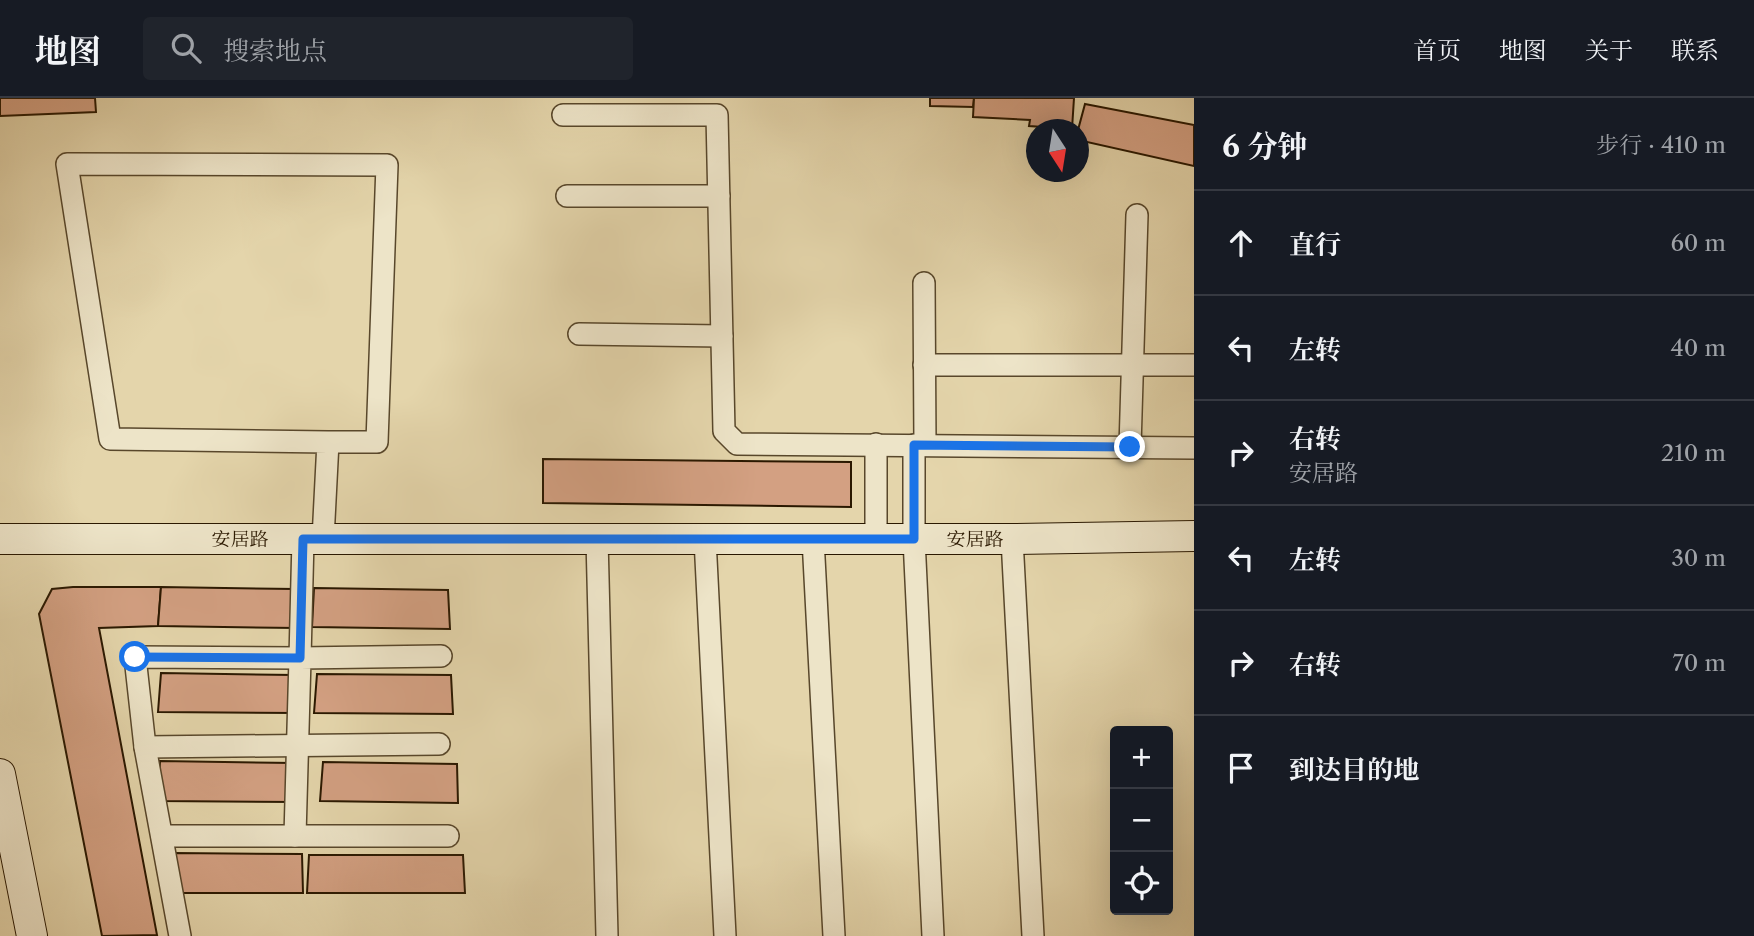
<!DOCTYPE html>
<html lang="zh">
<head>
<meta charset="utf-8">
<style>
  body { margin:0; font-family:"Libre Caslon Text","Noto Serif SC",serif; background:#20242c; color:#f1f3f6 }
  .controls { position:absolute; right:21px; bottom:21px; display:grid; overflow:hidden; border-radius:7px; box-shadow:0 7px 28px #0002 }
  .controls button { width:63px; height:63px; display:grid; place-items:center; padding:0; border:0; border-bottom:2px solid #363941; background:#171b24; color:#f1f3f6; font:35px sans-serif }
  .compass { position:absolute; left:1026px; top:21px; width:63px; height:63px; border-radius:50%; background:#171b24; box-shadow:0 7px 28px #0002; rotate:168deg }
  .stop { position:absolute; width:21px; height:21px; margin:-16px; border:5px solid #1a73e8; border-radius:50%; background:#fff }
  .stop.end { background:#1a73e8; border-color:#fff; box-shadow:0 2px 7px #0008 }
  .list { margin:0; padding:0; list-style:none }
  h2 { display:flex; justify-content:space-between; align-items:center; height:91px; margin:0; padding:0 28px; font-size:30px }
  h2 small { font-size:23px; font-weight:400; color:#9ea1a6 }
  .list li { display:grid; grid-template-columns:46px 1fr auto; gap:21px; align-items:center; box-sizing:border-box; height:105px; padding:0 28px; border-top:2px solid #363941 }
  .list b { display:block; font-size:26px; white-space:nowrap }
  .list p { margin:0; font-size:23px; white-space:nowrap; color:#9ea1a6 }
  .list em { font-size:23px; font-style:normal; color:#9ea1a6 }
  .icon { flex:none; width:38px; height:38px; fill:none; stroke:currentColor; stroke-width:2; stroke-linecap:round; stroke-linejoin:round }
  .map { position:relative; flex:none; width:1194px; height:838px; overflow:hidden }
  header { display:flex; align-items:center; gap:42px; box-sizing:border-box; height:98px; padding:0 35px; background:#171b24; border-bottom:2px solid #363941 }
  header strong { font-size:33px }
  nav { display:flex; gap:38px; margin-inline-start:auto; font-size:24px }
  .search { width:490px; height:63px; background:#20242c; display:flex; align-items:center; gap:18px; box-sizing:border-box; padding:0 24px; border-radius:7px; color:#9ea1a6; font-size:26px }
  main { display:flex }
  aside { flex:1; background:#171b24 }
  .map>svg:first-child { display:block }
  .building { fill:#d3a082; stroke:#2a1800; stroke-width:2 }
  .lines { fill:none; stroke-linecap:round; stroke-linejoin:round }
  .street-casing { stroke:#58472b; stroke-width:24 }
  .secondary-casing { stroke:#2a1800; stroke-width:32 }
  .street { stroke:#ede4c8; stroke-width:21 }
  .secondary { stroke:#ede4c8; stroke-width:30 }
  .route { stroke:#1a73e8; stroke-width:9 }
  .labels { text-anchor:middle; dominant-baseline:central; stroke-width:6; stroke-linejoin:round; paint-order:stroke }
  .street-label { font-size:19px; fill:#2a1800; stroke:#ede4c8 }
</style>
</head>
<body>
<header>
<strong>地图</strong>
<div class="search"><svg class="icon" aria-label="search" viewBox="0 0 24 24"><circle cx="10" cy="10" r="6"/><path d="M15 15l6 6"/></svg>搜索地点</div>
<nav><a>首页</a><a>地图</a><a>关于</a><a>联系</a></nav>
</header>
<main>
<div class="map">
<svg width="1194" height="838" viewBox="0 0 1194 838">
  <rect width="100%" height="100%" fill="#e4d5ab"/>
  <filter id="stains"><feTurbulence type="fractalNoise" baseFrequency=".00286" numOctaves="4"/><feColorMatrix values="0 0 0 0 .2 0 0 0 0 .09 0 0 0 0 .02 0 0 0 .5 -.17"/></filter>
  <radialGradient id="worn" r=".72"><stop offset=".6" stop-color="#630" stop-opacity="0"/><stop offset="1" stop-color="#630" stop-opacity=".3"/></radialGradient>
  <g class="building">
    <path d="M0,0H95L96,14L0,18Z"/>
    <path d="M930,0H974L973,9L930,8Z"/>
    <path d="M974,0H1074L1072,31L1029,28L1030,22L973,19Z"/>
    <path d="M1085,6L1194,27V68L1078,42V32Z"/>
    <path d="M543,361L851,364V409L543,405Z"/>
    <path d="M73,489H161L158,528L99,530L157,837L102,838L39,516L52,491Z"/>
    <path d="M161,489L295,491L297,530L158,528Z"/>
    <path d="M314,490L448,492L450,531L312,529Z"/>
    <path d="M161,575L295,577L297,615L158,614Z"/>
    <path d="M317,576L451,577L453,616L314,615Z"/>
    <path d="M160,663L294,665L296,704L158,703Z"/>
    <path d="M323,664L457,666L458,705L320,703Z"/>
    <path d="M173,755L302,756L303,795H173Z"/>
    <path d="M309,757H463L465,795H307Z"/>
  </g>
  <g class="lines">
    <g class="street-casing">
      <g id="street">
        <path d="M563,17H717L724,333L737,346L1194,350"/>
        <path d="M567,98H719"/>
        <path d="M924,185L925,347"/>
        <path d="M579,236L722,238"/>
        <path d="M924,267H1194"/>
        <path d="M876,346V441"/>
        <path d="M914,347V441L933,838"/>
        <path d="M1130,349L1137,117"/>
        <path d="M323,441L328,344H377L387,67L67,66L110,341L328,344"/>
        <path d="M597,441L607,838"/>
        <path d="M705,441L725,838"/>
        <path d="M813,441L834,838"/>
        <path d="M1012,441L1033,838"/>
        <path d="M145,649L439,646"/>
        <path d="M162,738H448"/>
        <path d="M295,738L300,560L441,558"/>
        <path d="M180,838L145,649L135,559L300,560L303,441"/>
      </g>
    </g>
    <g class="secondary-casing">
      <g id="secondary">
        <path d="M0,441H1012L1194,438"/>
        <path d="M0,676L32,838"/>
      </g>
    </g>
    <use href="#street" class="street"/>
    <use href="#secondary" class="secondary"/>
  </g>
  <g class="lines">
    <path class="route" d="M135,559L300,560L303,441H914V347L1130,349"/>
  </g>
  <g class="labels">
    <g class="street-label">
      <text x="240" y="441">安居路</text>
      <text x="975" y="441">安居路</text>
    </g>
  </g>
  <rect width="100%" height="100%" filter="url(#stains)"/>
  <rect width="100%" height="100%" fill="url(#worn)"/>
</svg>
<div class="controls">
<button>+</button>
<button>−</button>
<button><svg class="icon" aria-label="locate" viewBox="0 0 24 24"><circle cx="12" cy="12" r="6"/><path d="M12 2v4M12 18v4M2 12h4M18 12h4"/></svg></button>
</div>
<svg class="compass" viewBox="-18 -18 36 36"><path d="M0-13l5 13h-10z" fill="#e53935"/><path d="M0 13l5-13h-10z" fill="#9ea1a6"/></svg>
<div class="stop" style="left:135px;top:559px"></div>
<div class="stop end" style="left:1130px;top:349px"></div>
</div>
<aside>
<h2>6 分钟<small>步行 · 410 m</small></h2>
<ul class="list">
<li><svg class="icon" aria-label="ahead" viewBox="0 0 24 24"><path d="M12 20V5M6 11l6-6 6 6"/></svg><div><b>直行</b></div><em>60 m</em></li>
<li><svg class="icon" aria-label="left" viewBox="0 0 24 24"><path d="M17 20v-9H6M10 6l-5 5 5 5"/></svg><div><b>左转</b></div><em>40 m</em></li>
<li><svg class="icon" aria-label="right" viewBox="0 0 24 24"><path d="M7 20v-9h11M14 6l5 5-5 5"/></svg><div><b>右转</b><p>安居路</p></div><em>210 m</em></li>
<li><svg class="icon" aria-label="left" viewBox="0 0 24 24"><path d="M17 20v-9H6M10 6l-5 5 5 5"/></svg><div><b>左转</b></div><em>30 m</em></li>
<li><svg class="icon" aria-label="right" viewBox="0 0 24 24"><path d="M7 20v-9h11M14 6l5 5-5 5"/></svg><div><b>右转</b></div><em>70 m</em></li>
<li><svg class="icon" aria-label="arrive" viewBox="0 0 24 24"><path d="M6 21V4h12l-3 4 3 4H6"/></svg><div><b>到达目的地</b></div></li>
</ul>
</aside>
</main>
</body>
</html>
